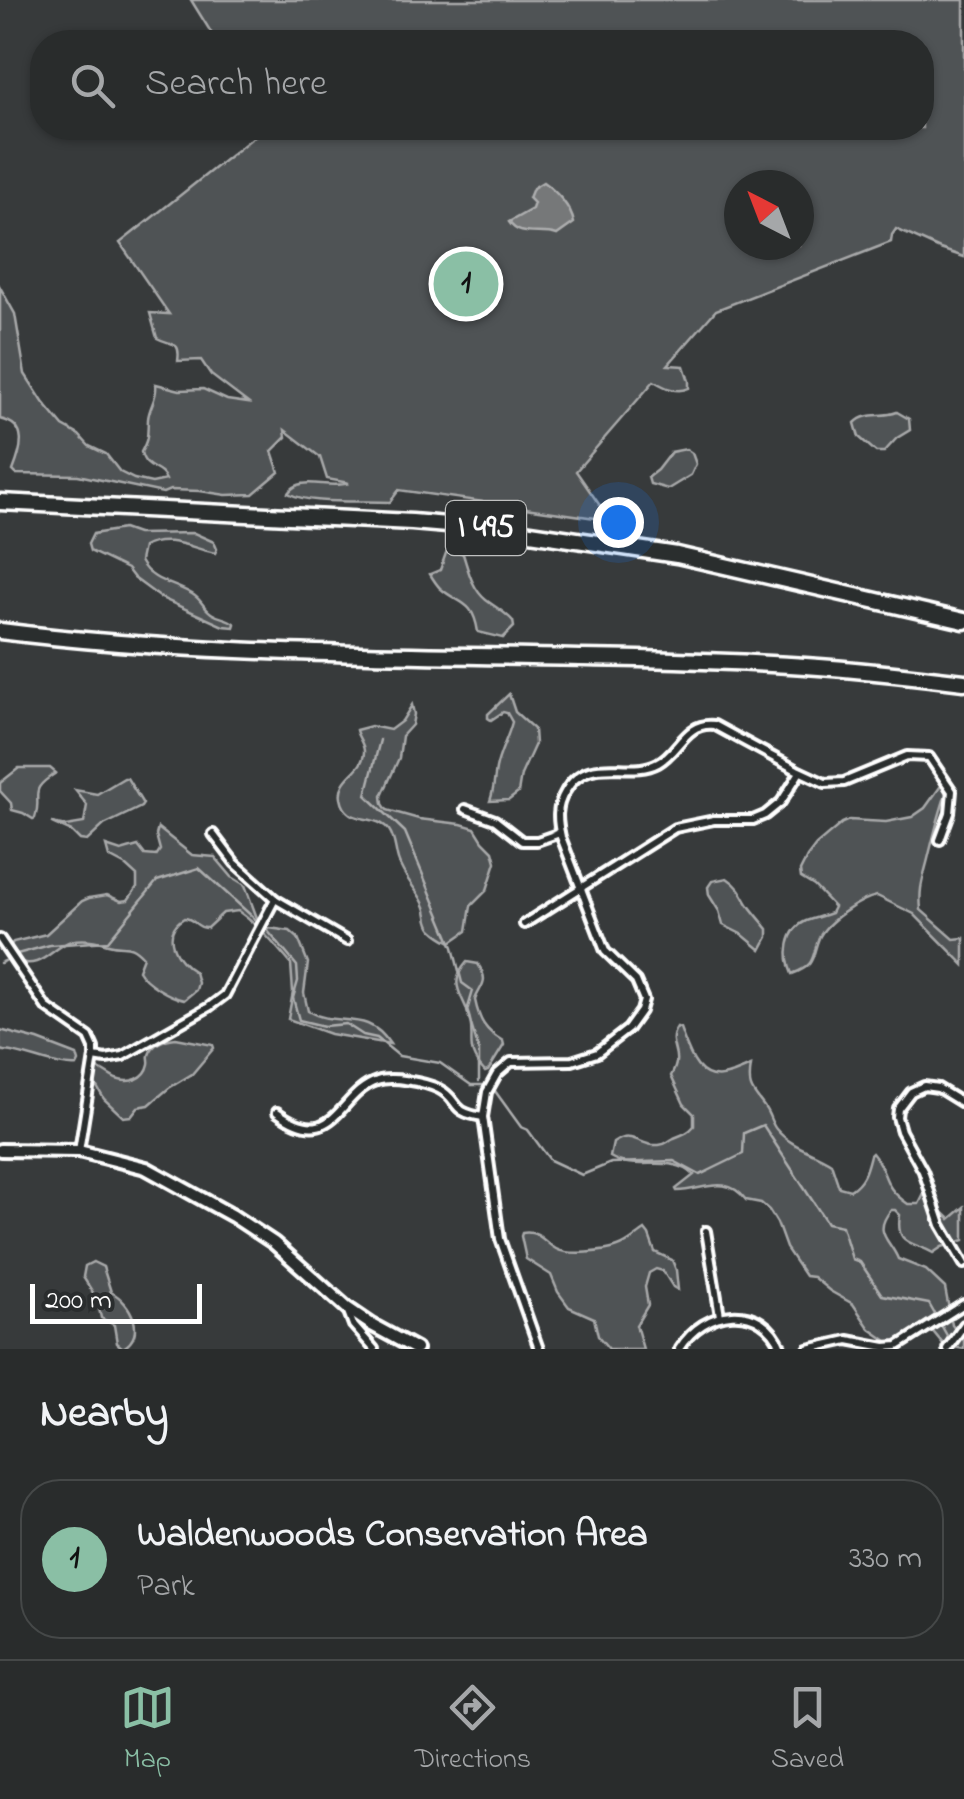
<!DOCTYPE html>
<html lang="en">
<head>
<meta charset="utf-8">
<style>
  body { margin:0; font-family:"Indie Flower",sans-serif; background:#313434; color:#f1f3f6 }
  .compass { position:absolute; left:724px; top:170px; width:90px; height:90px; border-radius:50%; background:#292c2c; box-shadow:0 2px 8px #0004; rotate:318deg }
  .scale { position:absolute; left:30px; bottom:25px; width:172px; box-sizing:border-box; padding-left:10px; border:5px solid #fff; border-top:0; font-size:28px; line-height:35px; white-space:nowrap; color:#fff; -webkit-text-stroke:8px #2a2d2e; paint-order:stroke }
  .you { position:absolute; left:618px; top:522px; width:35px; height:35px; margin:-25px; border:8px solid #fff; border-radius:50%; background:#1a73e8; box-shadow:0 0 0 15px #1a73e833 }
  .badge { display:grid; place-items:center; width:65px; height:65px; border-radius:50%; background:#8abfa5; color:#111; font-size:32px; font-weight:700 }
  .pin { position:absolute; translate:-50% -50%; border:5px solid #fff; box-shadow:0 2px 10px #0006 }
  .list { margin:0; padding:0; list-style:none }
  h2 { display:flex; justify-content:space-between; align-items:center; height:130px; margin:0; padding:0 40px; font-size:42px }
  h2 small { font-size:32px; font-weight:400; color:#a5a7a9 }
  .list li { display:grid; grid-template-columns:65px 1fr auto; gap:30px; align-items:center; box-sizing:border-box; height:160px; margin:0 20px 20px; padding:0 20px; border:2px solid #454848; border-radius:40px }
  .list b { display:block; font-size:38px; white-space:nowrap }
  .list p { margin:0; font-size:32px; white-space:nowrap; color:#a5a7a9 }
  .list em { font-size:32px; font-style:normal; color:#a5a7a9 }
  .icon { flex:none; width:55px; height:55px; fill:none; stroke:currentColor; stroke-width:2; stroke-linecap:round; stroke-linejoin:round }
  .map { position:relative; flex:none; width:964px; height:1349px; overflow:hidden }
  .search { position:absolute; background:#292c2c; box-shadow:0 2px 8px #0004; left:30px; right:30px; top:30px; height:110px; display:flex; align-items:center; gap:25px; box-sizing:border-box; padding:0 35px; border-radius:40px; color:#a5a7a9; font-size:38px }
  .sheet { height:310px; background:#292c2c }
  nav { display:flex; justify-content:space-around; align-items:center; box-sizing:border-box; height:140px; border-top:2px solid #454848; background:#292c2c; font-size:28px; color:#a5a7a9 }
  nav a { display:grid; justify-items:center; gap:5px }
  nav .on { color:#8abfa5 }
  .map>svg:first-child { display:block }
  .green { fill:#505354; stroke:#a8a9aa; stroke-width:2.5; fill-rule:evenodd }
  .water { fill:#767879; stroke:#adaeaf; stroke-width:2.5 }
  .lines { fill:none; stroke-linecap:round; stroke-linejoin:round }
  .stream { stroke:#adaeaf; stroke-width:2.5 }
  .street-casing { stroke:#fff; stroke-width:14 }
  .secondary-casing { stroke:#fff; stroke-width:18 }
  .highway-casing { stroke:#fff; stroke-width:21 }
  .street { stroke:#2a2d2e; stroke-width:6 }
  .secondary { stroke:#2a2d2e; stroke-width:10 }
  .highway { stroke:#2a2d2e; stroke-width:14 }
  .labels { text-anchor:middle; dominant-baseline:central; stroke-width:9; stroke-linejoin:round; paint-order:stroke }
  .shield { fill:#2a2d2e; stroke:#bfc0c0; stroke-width:2.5 }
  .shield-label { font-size:32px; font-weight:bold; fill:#fff }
</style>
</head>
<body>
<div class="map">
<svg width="964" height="1349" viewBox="0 0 964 1349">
  <rect width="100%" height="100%" fill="#373a3b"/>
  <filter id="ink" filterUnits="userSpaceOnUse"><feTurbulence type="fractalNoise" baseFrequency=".01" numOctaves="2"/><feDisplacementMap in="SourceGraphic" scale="20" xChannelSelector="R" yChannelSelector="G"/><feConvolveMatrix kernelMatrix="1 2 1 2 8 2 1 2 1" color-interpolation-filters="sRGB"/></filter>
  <g filter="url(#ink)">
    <g class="green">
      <path d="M191,0H964V257L940,249L896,229L892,235L891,242L716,310L668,365L684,366L689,381V388C677,394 664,387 654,381L576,471L610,520L399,490L390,502C363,500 309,505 288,493C302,474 326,490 349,483L327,479L320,457L285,430L286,437L272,451L279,472L253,494L226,495L200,491L170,490L163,493L78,475L16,474L13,471C21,451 30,425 0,419V287L15,314L25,374L43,402L63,426L79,435L89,446L106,454L120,472L134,479L152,483L166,480C161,466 145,471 141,452C149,438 147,435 148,419C149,406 158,398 156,384L180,390L203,389L227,400L248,403L211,375L201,360L178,361C181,340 172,346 157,338L150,313L169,314L120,243L265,128H922V42H217ZM739,185H799V245H739Z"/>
      <path d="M897,412L909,419L910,430L897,438L884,452H876L859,437L855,423C867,411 882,418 897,412Z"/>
      <path d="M686,449L692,453L696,464L691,475L668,489L650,484L648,477L657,470L671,452Z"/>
      <path d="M123,529L137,534L194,533L214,542L217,549L215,553C191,548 167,534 143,547L140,561C152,584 178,583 195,596C202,601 205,610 213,614C221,619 227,617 235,624L234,627L223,626L161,598L134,578L127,569L90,551L88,544L93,534Z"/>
      <path d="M453,549L463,554C468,569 472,589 486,600C495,607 505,612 513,621L514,627L503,638L478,632C473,599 459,605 440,588C436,584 433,579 430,574L440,570L446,553Z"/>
      <path d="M509,694L515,712L534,729L535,744L521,775L518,793L509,800L490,801C494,790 494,780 496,769C499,753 508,738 512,722L507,713L503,712L491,720L488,718V714Z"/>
      <path d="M412,705L414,714L412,725L402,736L399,758L382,796L383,804L387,810L419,819L461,824L475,828L483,841L493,851L496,862L487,890L471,906L467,931L451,942C445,939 438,935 432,929C426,922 428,915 425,907C419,890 404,880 398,860C395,850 395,838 389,830C375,812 346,827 341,798C337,777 365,771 364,751C364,744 357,736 356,730L371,726L390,730L402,721Z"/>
      <path d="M19,768H50L56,773C26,792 43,793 35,818L33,819L23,813L12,810L11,803L0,791V783Z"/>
      <path d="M124,778H127L143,804L141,807L104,825L87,841L80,840L72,832L52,823L66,826L84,823L87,805L75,790L97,794Z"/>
      <path d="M940,787H943L946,794C938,817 933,839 927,863C922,882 919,890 921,910L954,939L964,938V965L914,914L877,896C860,899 826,922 819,938C811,957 817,965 792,974C784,956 786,930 806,921C814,918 823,916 831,913L834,907L814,886L801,878L800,871L807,857L816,845L842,823L849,820L886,822L912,817L925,808Z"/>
      <path d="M158,828L192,855L215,857L232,877L245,885L257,918L269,928L290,931L298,938L308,963L304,993L308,1011C338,1029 366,1007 390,1044L330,1034L288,1019L293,992L291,964C275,945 259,926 238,911L223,913L207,928C197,929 194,918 184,918C160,932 175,961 195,972L198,983L196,990L184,1000C170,997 145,983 138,970L143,957C128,941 126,949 108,944C98,941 82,938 71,941C51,948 41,972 14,960L9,948L13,942L46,934L82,901L89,898L107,895L121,901L128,900L137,887V876L126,866L109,857L106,846L121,851L138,846L145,855L156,856L160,850L156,835Z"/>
      <path d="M727,878C739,886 741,892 748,904C751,909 764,924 768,929V937L761,950L743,935L723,925L719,911L709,895L708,887L712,881Z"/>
      <path d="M467,962L478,964C490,983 481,984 475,1000C479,1020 485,1031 503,1041L504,1045L488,1071L485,1072C464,1050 475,1043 470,1020C465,996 446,986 467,962Z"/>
      <path d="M677,1027L680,1028C688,1049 696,1084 727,1075C735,1073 743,1069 751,1066C747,1090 753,1091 765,1108C770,1115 771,1123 776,1129C791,1147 812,1151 831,1163L839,1187L850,1190C864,1181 866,1170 870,1155L872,1153C890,1174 880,1185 908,1204H919L924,1194L950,1219L964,1207V1240L942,1247L933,1253C912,1241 895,1246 900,1215L895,1210H891C872,1233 890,1239 898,1259L926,1270L945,1288L952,1325L964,1341V1349L944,1345L930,1328L912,1333L894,1346L870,1329L853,1304L830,1291L813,1277L805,1276L786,1248L777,1223L769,1210L761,1203L746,1200C727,1174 704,1190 677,1191L676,1189L694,1175C671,1153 636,1173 610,1157L613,1143C634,1129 639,1147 659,1145C668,1144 666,1142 674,1138C683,1134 687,1134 694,1126V1114L684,1104L671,1076C673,1072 676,1067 676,1062C678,1049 667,1042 677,1027Z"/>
      <path d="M0,1030L38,1040L77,1055L79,1062L77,1066C57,1068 28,1053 4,1051L0,1050Z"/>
      <path d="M176,1038L213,1045L214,1048L192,1074L169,1088L149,1105L138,1107L131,1116L123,1117L104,1099L88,1071L94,1066C102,1070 108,1075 116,1079C130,1084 146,1079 149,1064C150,1061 148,1058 149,1055C153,1043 165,1039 176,1038Z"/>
      <path d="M645,1230L649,1235L655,1252L672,1260L676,1270L678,1290L673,1287L663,1271L656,1269L649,1273L645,1287L648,1305L636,1325L643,1349H609L598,1336L594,1318L569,1307L558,1292L551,1275L526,1259L521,1236L522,1233C540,1230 543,1242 556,1249C568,1256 605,1252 618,1247C628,1244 637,1235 645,1230Z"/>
      <path d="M93,1262L103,1267L111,1292C131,1302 147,1335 123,1348L117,1343L114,1325L101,1318L97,1299L83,1277L85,1266Z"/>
    </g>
    <path class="water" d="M543,182C556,191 571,207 574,223L557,235C540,229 520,239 509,222L532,209L534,203L529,198L533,188Z"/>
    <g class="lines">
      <g class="stream">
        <path d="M380,740L366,795L405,832L453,947L462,983L473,991L467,1011L479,1051V1081"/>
        <path d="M17,954L50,945L108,941L157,881L199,868L267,930L297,966L298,981L293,998L299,1020L324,1026L346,1024L363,1035L377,1038L399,1056L440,1063L471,1085H482L495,1091L521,1127L528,1130L550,1160L582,1175L611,1163L674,1161L700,1175L743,1154L744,1133L763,1125L827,1223L842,1226L852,1259L860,1262L882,1295L929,1304L949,1339"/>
        <path d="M0,963L5,961"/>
      </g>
      <g class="street-casing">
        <g id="street">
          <path d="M465,809L495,820L522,841H537L560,833"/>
          <path d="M213,834L235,863L275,899L347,941"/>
          <path d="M524,924L675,828L714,820H753L765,815L781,802L800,772"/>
          <path d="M0,939L46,1007L89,1037L94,1048V1057L79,1151"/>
          <path d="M94,1057L106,1059L123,1056L209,1007L225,995L275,899"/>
          <path d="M964,1104L938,1088L924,1086L911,1092L898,1109L897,1117L901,1131L923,1171L941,1225L964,1264"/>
          <path d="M277,1112C335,1154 338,1093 377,1081C391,1076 425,1082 439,1089C461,1100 448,1112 483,1117"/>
          <path d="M706,1231L720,1316"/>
          <path d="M347,1309L353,1325L374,1349"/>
          <path d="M539,1349L500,1239L483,1117L487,1092L497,1074L511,1062L572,1061L597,1053L628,1029L641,1011L644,1000L636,981L605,951L561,837C557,820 556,807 565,792C588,751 628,779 658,763C680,751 685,722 714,725L797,770L825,783L844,782L907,756L929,757L952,791L950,813L940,840"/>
          <path d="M679,1349C704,1308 762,1299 782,1349"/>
          <path d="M808,1349L848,1340L885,1347L898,1346L964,1304"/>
          <path d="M947,1349L964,1325"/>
        </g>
      </g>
      <g class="secondary-casing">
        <path id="secondary" d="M0,1150L79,1151L146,1168L233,1216L274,1243L347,1308L372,1325L416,1349"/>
      </g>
      <g class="highway-casing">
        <g id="highway">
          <path d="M0,502L412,522L517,531L677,555L964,621"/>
          <path d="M0,631C262,664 527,650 790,665C848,668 906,675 964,682"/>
        </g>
      </g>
      <use href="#street" class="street"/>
      <use href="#secondary" class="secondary"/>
      <use href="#highway" class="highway"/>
    </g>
  </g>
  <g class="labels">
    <rect class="shield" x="446" y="501" width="80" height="54" rx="8"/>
    <g class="shield-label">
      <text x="486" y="528">I 495</text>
    </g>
  </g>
</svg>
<svg class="compass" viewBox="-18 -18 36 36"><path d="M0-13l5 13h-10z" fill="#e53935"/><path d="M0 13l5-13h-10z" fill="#a5a7a9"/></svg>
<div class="scale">200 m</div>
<div class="you"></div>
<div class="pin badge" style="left:466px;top:284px">1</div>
<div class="search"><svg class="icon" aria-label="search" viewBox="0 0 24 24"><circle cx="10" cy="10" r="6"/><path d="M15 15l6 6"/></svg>Search here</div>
</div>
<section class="sheet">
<h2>Nearby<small></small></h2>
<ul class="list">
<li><span class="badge">1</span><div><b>Waldenwoods Conservation Area</b><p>Park</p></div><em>330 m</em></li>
</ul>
</section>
<nav>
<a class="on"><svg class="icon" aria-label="map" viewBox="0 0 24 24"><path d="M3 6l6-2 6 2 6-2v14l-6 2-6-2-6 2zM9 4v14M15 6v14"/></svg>Map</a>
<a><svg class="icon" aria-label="directions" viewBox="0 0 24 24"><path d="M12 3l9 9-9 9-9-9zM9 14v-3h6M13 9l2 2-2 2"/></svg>Directions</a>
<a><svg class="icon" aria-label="saved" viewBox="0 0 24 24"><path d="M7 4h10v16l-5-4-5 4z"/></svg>Saved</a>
</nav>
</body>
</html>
